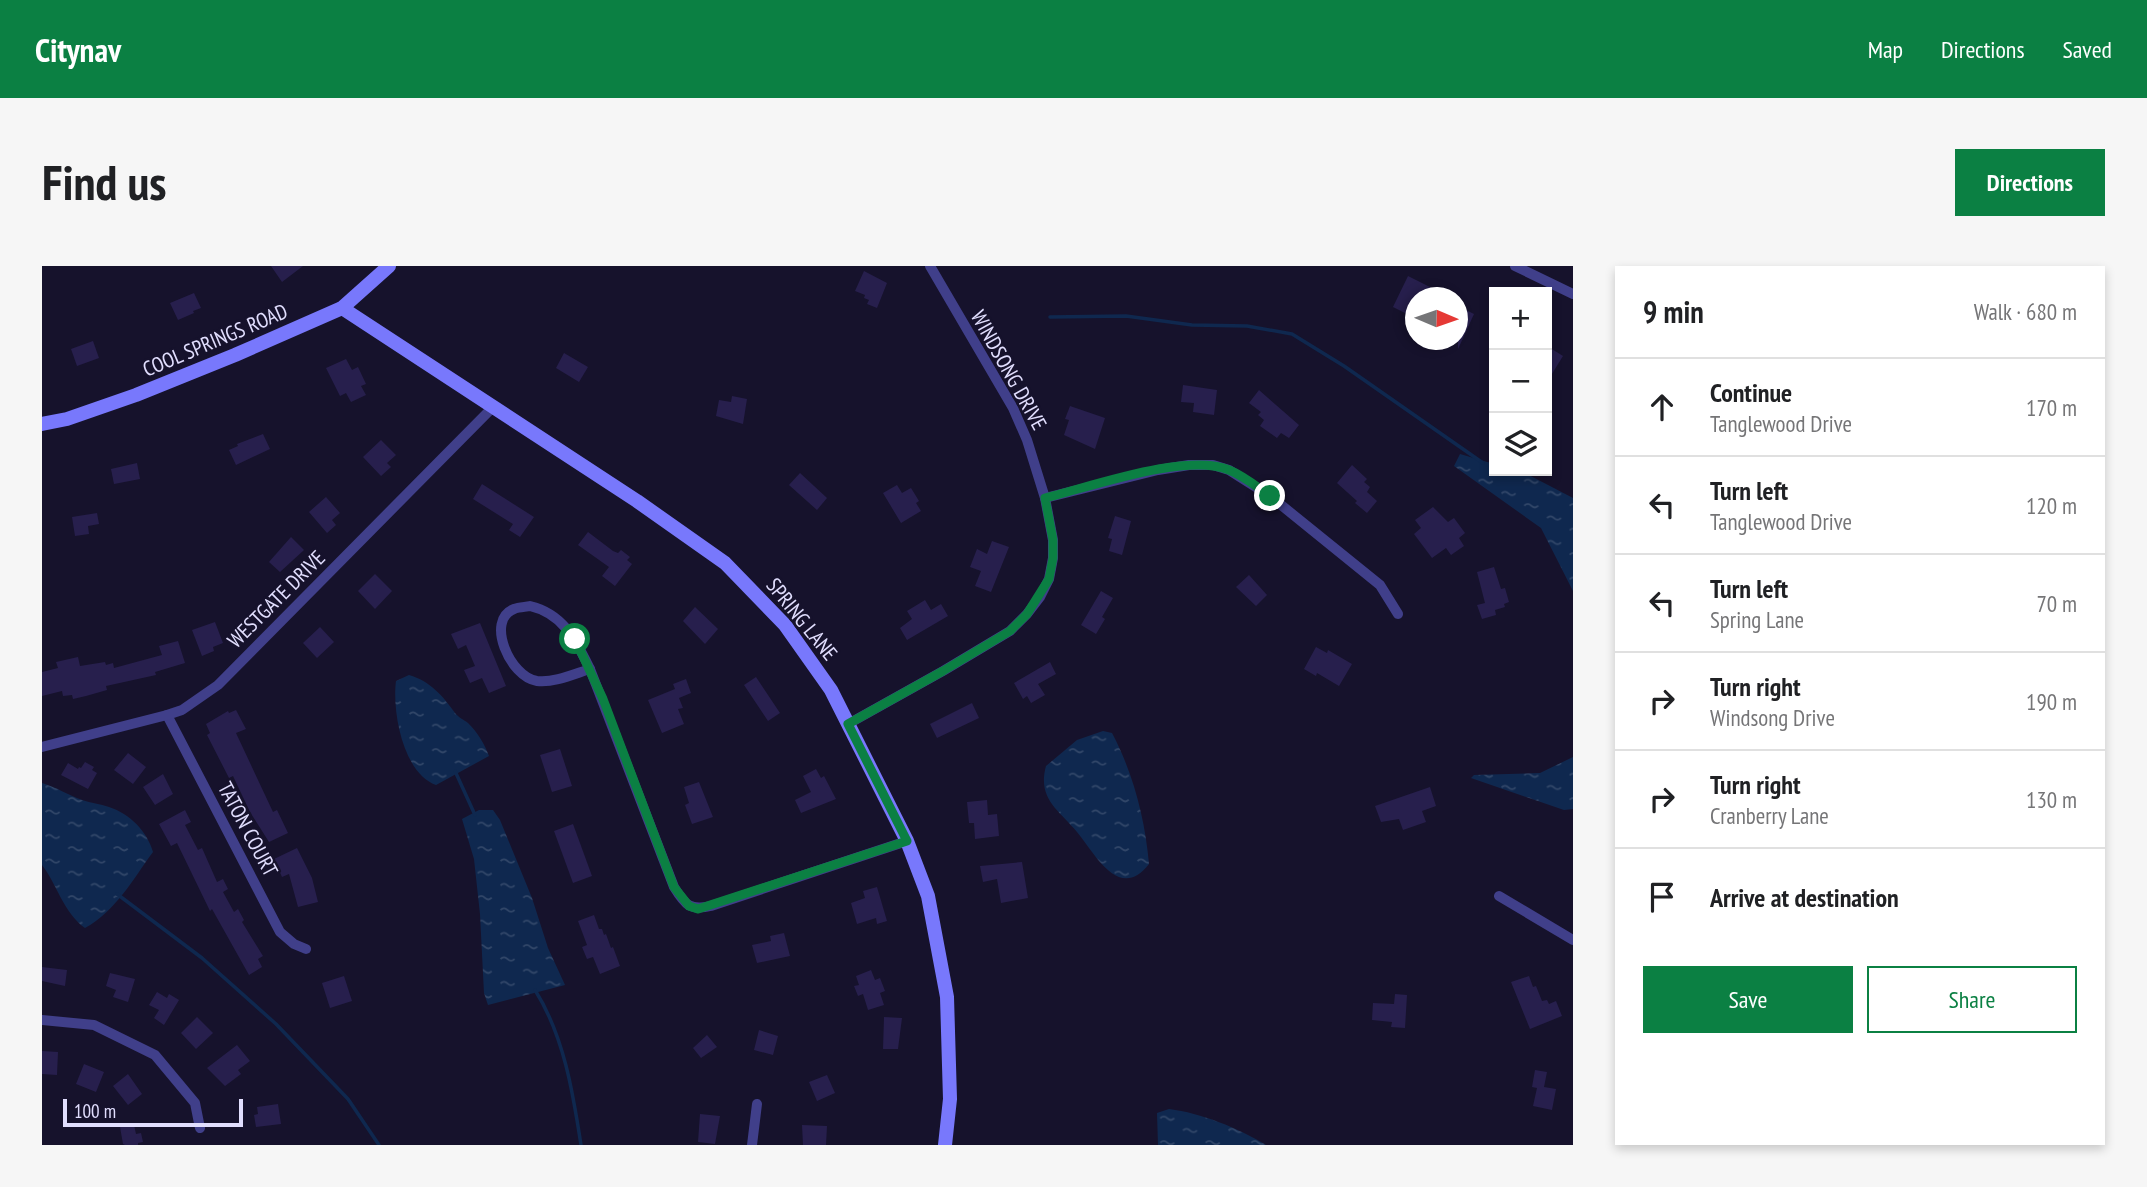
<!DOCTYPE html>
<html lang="en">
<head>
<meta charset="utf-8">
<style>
  body { margin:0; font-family:"PT Sans Narrow",sans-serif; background:#f6f6f6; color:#202124 }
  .controls { position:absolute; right:21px; top:21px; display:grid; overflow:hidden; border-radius:0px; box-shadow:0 4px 10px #0003 }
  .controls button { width:63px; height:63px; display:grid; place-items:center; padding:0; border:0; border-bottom:2px solid #e0e0e0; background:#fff; color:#202124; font:35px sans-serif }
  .compass { position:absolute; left:1363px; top:21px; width:63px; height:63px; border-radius:50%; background:#fff; box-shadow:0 4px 10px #0003; rotate:92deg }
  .scale { position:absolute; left:21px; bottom:18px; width:180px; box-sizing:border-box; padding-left:7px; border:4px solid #e1defe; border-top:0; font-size:19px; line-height:24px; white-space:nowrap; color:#e1defe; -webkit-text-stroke:5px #16122c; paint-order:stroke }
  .stop { position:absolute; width:21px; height:21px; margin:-16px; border:5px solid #0b8043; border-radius:50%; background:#fff }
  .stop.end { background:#0b8043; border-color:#fff; box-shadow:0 2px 7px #0008 }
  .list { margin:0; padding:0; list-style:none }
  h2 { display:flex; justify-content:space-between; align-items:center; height:91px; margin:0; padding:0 28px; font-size:30px }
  h2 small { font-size:23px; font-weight:400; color:#757577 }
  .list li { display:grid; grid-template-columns:46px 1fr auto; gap:21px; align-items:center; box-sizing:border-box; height:98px; padding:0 28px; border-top:2px solid #e0e0e0 }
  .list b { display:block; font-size:26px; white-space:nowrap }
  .list p { margin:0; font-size:23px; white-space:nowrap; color:#757577 }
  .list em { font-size:23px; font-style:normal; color:#757577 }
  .actions { display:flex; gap:14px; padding:21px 28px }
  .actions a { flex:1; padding:16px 0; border:2px solid #0b8043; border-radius:0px; text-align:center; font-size:24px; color:#0b8043 }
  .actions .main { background:#0b8043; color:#fff }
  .icon { flex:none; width:38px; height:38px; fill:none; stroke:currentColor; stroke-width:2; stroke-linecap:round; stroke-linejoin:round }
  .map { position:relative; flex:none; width:1531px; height:879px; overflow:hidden; border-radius:0px }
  header { display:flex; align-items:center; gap:42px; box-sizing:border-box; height:98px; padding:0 35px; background:#0b8043; color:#fff }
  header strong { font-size:33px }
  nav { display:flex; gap:38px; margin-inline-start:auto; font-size:24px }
  .intro { display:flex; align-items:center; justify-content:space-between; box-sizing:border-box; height:168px; padding:0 42px }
  h1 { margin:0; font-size:49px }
  .button { padding:18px 32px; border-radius:0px; background:#0b8043; color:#fff; font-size:24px; font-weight:700 }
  main { display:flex; gap:42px; padding:0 42px }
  aside { flex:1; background:#fff; border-radius:0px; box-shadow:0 4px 10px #0003 }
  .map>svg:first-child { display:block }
  .water { fill:url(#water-ripples) }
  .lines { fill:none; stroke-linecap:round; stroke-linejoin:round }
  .stream { stroke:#0f284f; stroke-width:3.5 }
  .building { fill:#271f4d }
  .street { stroke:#403f8a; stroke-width:10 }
  .secondary { stroke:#7878fc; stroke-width:14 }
  .route { stroke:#0b8043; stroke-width:9 }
  .labels { text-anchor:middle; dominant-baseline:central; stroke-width:5; stroke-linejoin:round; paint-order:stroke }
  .street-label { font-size:21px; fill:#e1defe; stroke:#16122c }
</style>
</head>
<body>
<header>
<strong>Citynav</strong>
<nav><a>Map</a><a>Directions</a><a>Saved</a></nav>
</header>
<div class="intro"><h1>Find us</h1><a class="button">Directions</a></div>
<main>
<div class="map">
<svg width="1531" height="879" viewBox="0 0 1531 879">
  <defs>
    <pattern id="water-ripples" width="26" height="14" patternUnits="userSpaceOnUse" patternTransform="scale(1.75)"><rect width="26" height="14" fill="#0f284f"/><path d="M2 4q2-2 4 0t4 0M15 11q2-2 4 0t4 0" fill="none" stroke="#324769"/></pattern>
  </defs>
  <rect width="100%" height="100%" fill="#16122c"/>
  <g class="water">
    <path d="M1418,188L1452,198V205L1481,206L1531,232V325L1499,262L1412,200Z"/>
    <path d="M367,409C388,415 401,430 413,447C416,451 422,454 426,457C436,467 442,477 447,490L394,519C361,507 350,446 354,415Z"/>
    <path d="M1061,465L1070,467C1091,507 1103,552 1107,598C1077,637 1052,586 1035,566C1017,544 995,533 1004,500L1035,474Z"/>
    <path d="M1531,491V543L1522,544L1429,512L1432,509L1498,507Z"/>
    <path d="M0,517C14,521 26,529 40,534C49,537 58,538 67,541C88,548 105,565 111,586C91,613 74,645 43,662C21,646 16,620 0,599Z"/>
    <path d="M437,544H451L458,554L490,632L506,682L523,719L446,739L442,727L438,648L432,593L420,553Z"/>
    <path d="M1127,843C1159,847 1196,862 1224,879H1116L1115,847Z"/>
  </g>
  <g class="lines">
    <g class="stream">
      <path d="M1008,51L1084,50L1150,59L1205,60L1250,68L1302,100L1441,197"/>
      <path d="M413,505L433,549"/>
      <path d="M75,628L160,692L234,758L306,833L337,879"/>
      <path d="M493,724C522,770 531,827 539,879"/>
    </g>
  </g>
  <g class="building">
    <path d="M229,0H261L240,16Z"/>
    <path d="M822,5L845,17L835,42L825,38L827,34L822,32L823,29L813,25Z"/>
    <path d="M1366,10L1390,22L1385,32H1374L1367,49L1351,41Z"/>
    <path d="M152,27L159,42L151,45L152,47L136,54L128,37Z"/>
    <path d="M1416,40L1432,48L1416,83Z"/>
    <path d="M51,75L57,92L35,100L29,83Z"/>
    <path d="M1505,80L1521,90L1505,116Z"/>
    <path d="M522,87L546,101L537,116L514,102Z"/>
    <path d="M304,93L310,104L316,101L324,118L319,120L324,129L309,136L304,127L298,130L284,102Z"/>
    <path d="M1141,119L1175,124L1172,149L1151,146L1152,137L1139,136Z"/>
    <path d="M1217,124L1257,159L1247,172L1239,167L1235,172L1218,160L1222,154L1216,149L1219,146L1207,137Z"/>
    <path d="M690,130L705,133L701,158L674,150L677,134L689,136Z"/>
    <path d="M1028,140L1063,152L1053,183L1022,169L1027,154L1023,153Z"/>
    <path d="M221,168L228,183L194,199L187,184L196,180L195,178Z"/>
    <path d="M339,174L354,189L345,197L349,201L339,210L321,191Z"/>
    <path d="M95,197L98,213L72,218L69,203Z"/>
    <path d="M1310,199L1325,213L1322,216L1328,221L1325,226L1335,235L1325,247L1313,237L1315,235L1295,217Z"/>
    <path d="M758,207L785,232L775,244L747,219Z"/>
    <path d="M440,218L492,251L478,271L467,264L471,258L431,233Z"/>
    <path d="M855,219L860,227L869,222L877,235L874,237L879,245L859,257L841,227Z"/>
    <path d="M284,231L298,247L290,254L294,259L285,267L267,246Z"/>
    <path d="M1391,241L1406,256L1412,252L1423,267L1417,272L1422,280L1409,289L1404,282L1390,292L1372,268L1379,262L1373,254Z"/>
    <path d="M55,247L57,258L46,260L47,268L33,270L30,251Z"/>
    <path d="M1073,250L1089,255L1080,289L1067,285L1070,273L1066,272Z"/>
    <path d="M546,266L571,285L576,287L579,284L588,291L585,294L590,298L573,320L560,310L567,301L536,279Z"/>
    <path d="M249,271L262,284L238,306L227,296Z"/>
    <path d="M950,275L967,281L949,326L933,320L939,305L928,301L935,283L945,288Z"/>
    <path d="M1452,301L1459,323L1463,322L1467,336L1462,338L1463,341L1453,344L1454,349L1440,353L1435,339L1443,337L1435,306Z"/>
    <path d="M333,308L350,325L333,343L316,325Z"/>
    <path d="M1207,309L1225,329L1214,340L1194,321Z"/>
    <path d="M1059,325L1071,332L1060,351L1063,353L1054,368L1039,359Z"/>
    <path d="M883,334L889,344L899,338L906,350L865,374L858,362L870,353L865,345Z"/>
    <path d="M653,341L676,363L663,378L641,355Z"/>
    <path d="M173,356L181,377L171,381L172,385L160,390L150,364Z"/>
    <path d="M438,357L464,420L447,427L440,412L428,417L422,404L433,400L424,379L416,383L409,368Z"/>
    <path d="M278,361L292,376L275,392L261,377Z"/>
    <path d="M136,375L143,397L113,406L114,409L64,420L65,424L44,430L31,433L30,429L21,430L20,425L0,430V406L16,402L14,396L36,391L38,400L63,396L64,399L71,397L72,402L120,389L117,380Z"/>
    <path d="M1274,381L1285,387L1286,384L1310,398L1297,420L1275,407L1274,410L1262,403Z"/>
    <path d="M1008,396L1014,408L996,418L1003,429L989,437L985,430L981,433L972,417Z"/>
    <path d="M714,411L738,447L726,455L702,419Z"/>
    <path d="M644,413L649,427L637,432L641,442L636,443L642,458L620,467L606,434L633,423L631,418Z"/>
    <path d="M930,437L937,452L895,472L888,458Z"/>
    <path d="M194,444L204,463L194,467L231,546L235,544L246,567L227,576L208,546L191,510L187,512L165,469L168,467L164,458L186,445L187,447Z"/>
    <path d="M518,483L530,520L510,526L498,489Z"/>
    <path d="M86,487L104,501L91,518L72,504Z"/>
    <path d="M43,496L52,501L50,504L55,507L46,523L19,509L26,497L36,503L37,501L39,502Z"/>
    <path d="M774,503L779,512L782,510L794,533L759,547L753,534L769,526L761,510Z"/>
    <path d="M121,508L131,528L113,539L101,521Z"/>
    <path d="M657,516L671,551L650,558L643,539L647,537L642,521Z"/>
    <path d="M1388,521L1394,540L1380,545L1384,556L1361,564L1357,553L1339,556L1333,540Z"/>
    <path d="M945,534L946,549L955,548L957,570L933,573L932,557H927L925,536Z"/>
    <path d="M143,544L149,556L143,559L156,584L160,582L175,616L181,613L186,623L181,626L192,646L196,643L202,654L200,656L221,690L216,693L220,701L207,709L170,643L168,645L135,577L129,580L117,558Z"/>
    <path d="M531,558L550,610L531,617L512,565Z"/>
    <path d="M255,582L270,612L276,636L256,641L247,608L240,611L232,593Z"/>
    <path d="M980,596L986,632L959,637L955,613L941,616L938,600Z"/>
    <path d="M835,621L845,655L835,658L834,652L815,658L809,637L823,632L821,625Z"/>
    <path d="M552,649L557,663H560L562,669L564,668L569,682L571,681L578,700L558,708L551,691L545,693L540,681L545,679L536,655Z"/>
    <path d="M742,667L748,690L715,697L710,679L729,675L728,670Z"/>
    <path d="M0,701L25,704L23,720L0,715Z"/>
    <path d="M829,704L833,714L838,712L843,725L838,727L842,739L826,744L821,728L816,730L812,720L817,719L814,710Z"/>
    <path d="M68,707L93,713L86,736L71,731L74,724L64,720Z"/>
    <path d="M302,710L310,735L288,742L280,717Z"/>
    <path d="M1487,710L1491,721L1494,720L1500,735L1505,734L1507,738L1514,735L1520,750L1488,763L1469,716Z"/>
    <path d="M115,726L125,732L127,728L137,734L122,759L112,752L117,744L107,739Z"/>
    <path d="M1353,728L1365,729L1363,762L1349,761L1350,756L1330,754L1331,737L1352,738Z"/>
    <path d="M155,751L171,767L154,783L139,767Z"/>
    <path d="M842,751L860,752L856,783H841Z"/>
    <path d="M717,764L736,770L731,789L712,784Z"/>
    <path d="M665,769L675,781L659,792L651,782Z"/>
    <path d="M195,779L208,795L196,804L199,808L183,820L165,802Z"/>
    <path d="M0,785L16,786L15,809L0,808Z"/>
    <path d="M42,798L62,806L54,826L34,818Z"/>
    <path d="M1493,804L1505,806L1502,821L1514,823L1510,844L1491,840L1495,822L1490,821Z"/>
    <path d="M86,808L100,828L86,839L71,820Z"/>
    <path d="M785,809L793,827L775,835L767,816Z"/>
    <path d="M236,838L239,858L214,861L212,849L216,848L215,841Z"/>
    <path d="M658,848L678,850L673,878L656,876Z"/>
    <path d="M92,859L94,868L99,867L101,876L96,877V879H83L81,878L78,861Z"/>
    <path d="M760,859L785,860L784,879H761Z"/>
  </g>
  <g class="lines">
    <g class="street">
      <path d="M1473,0L1531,28"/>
      <path d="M1003,232L1116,204L1147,199H1171L1187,204L1228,230L1338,319L1356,348"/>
      <path d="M488,340C522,348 534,375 548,403C532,408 512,417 495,415C468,411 443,354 472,343C477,341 484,341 488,340Z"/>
      <path d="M548,403L632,621C643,639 648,645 669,640L865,575"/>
      <path d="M125,449L238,666L252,678L264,683"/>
      <path d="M806,458L901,405L968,365L985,348L998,331L1007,313L1011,292V274L1003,232L985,174L971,142L888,0"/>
      <path d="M0,481L125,449L140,444L176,419L451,141"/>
      <path d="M1457,630L1531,674"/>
      <path d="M0,754L52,759L113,789L153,837L158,862"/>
      <path d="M710,879L715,838"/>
    </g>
    <g class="secondary">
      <path d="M300,42L595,235L683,297L743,359L789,424L865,575L886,630L905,731L908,833L903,879"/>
      <path d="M0,158L25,153L94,129L193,89L300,42L347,0"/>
    </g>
  </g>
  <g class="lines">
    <path class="route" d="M533,373L561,433L632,621L647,640L656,643L865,575L806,458L901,405L968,365L985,348L1007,313L1011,292V274L1003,232C1048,221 1145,186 1187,204C1202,210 1215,221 1228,230"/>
  </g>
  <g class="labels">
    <g class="street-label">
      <text transform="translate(173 74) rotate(-23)">COOL SPRINGS ROAD</text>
      <text transform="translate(967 104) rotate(61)">WINDSONG DRIVE</text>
      <text transform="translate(234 333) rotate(-45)">WESTGATE DRIVE</text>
      <text transform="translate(760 353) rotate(51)">SPRING LANE</text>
      <text transform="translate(206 563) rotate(62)">TATON COURT</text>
    </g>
  </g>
</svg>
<div class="controls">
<button>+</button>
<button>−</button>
<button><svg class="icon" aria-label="layers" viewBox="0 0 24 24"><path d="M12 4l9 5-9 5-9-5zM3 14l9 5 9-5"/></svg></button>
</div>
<svg class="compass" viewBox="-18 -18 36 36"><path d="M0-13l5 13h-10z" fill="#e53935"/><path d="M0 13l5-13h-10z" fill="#757577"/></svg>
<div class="scale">100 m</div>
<div class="stop" style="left:533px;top:373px"></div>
<div class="stop end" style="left:1228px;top:230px"></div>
</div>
<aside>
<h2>9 min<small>Walk · 680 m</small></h2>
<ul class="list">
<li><svg class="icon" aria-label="ahead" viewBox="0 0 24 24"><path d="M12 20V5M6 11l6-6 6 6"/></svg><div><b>Continue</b><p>Tanglewood Drive</p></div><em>170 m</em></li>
<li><svg class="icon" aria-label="left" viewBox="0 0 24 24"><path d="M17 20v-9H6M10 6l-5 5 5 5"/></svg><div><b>Turn left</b><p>Tanglewood Drive</p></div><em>120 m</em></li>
<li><svg class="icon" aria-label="left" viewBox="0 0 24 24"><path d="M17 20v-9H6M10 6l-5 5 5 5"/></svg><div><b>Turn left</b><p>Spring Lane</p></div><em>70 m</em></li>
<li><svg class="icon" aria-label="right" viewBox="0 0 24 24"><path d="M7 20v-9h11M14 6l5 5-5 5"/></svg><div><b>Turn right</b><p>Windsong Drive</p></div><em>190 m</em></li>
<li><svg class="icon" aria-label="right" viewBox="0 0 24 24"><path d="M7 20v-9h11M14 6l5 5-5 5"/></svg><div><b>Turn right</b><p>Cranberry Lane</p></div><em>130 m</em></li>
<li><svg class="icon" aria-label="arrive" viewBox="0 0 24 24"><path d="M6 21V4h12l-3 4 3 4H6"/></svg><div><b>Arrive at destination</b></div></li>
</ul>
<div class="actions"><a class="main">Save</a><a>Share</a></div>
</aside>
</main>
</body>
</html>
